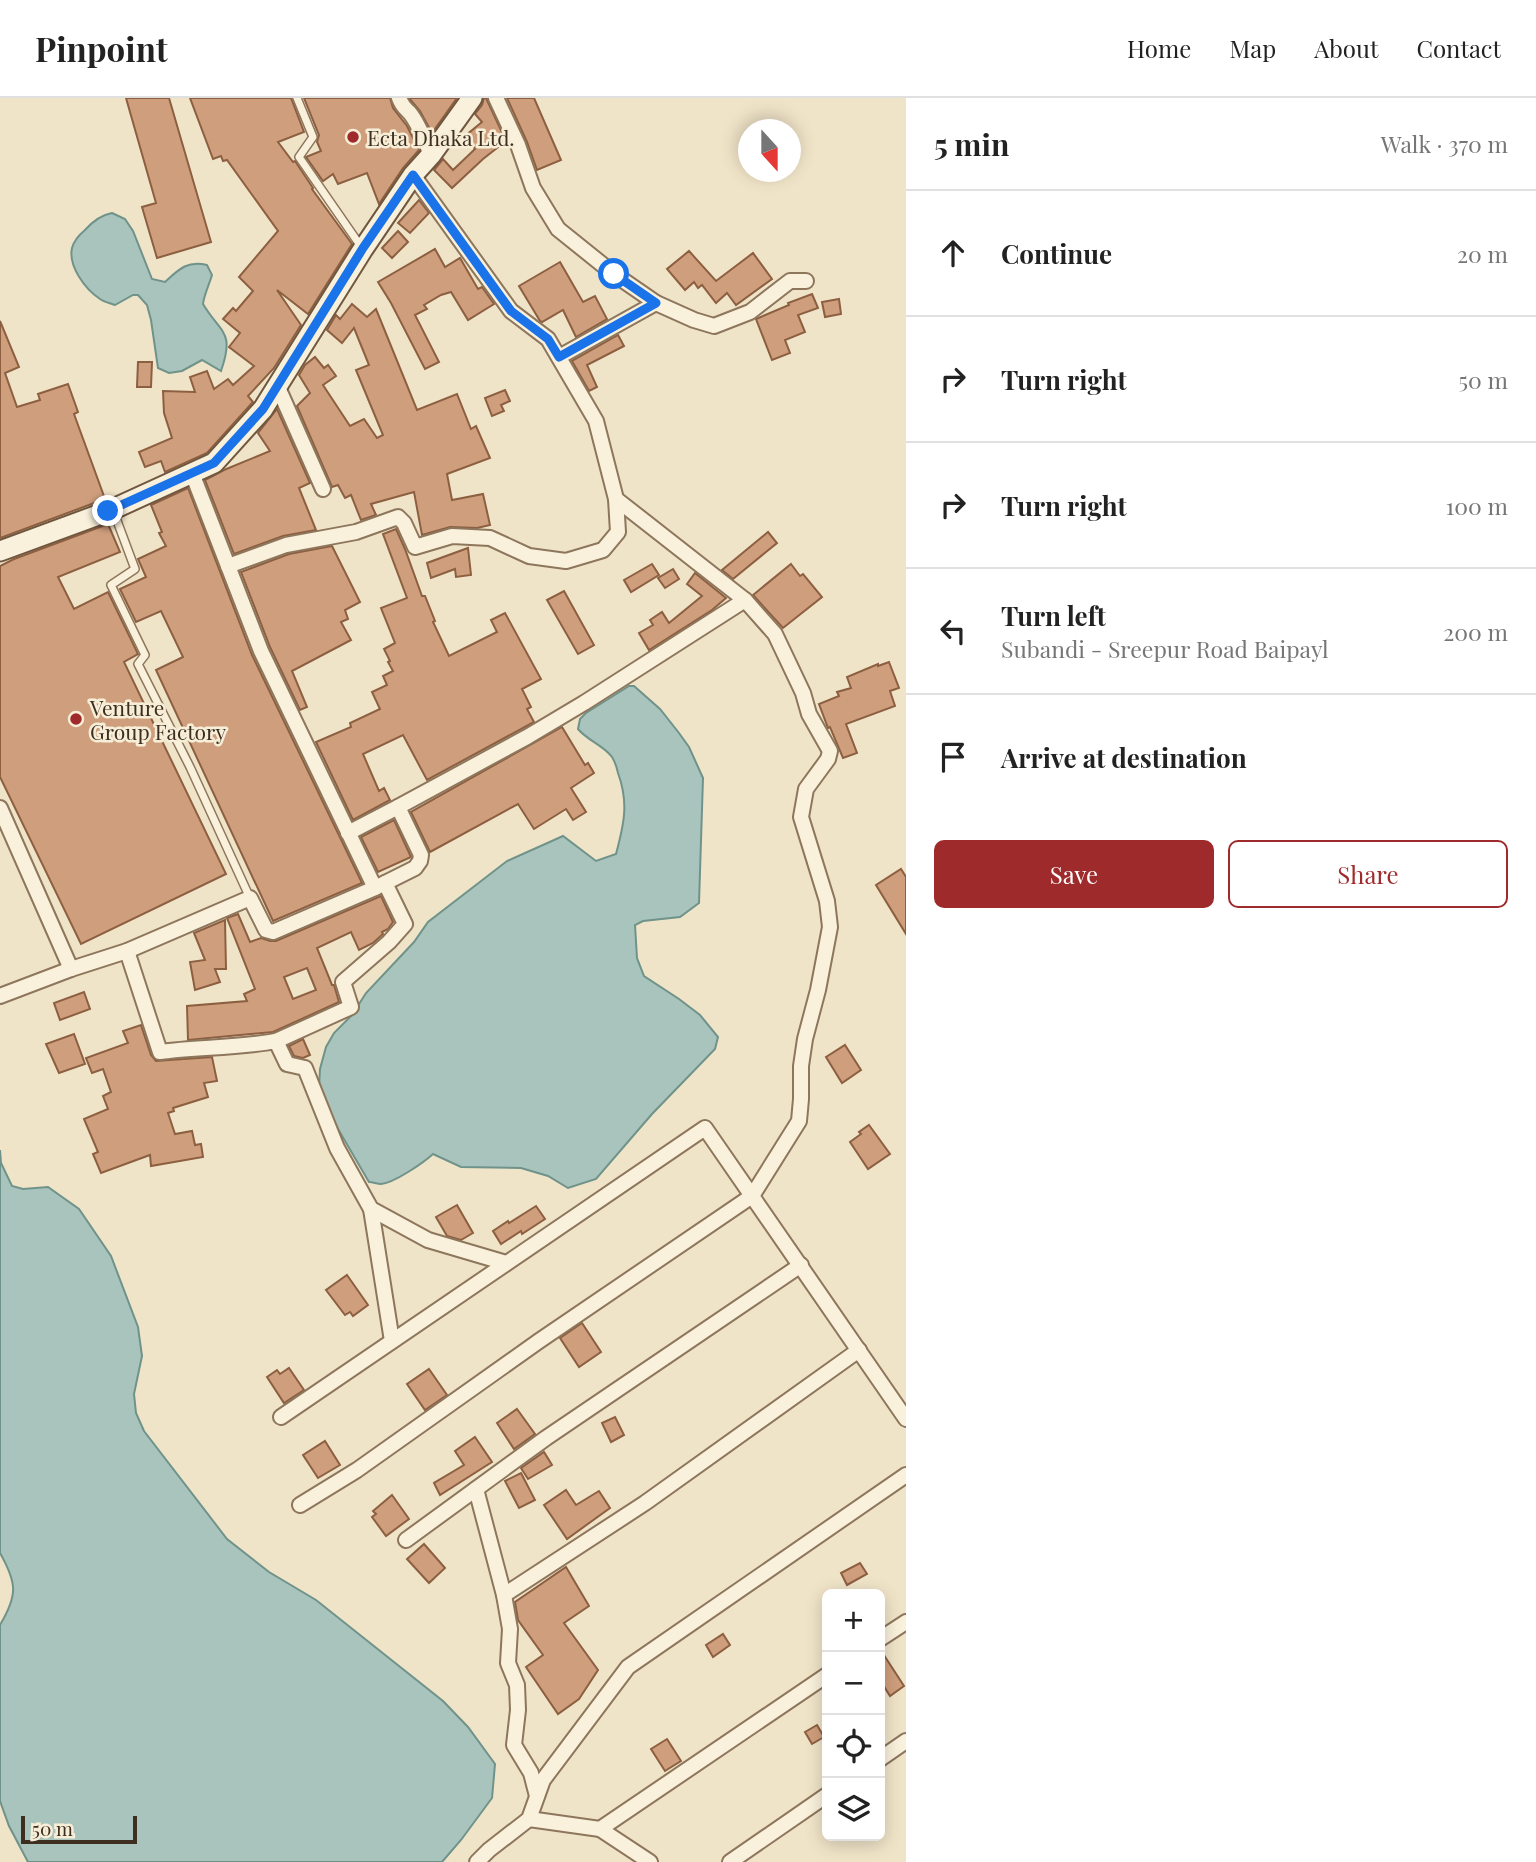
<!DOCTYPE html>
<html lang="en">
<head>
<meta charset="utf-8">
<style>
  body { margin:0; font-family:"Playfair Display",serif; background:#f6f6f6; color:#222 }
  .controls { position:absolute; right:21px; bottom:21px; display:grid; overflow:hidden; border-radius:10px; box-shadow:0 4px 18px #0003 }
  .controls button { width:63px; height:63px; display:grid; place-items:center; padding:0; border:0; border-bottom:2px solid #e0e0e0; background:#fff; color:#222; font:35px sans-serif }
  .compass { position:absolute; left:738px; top:21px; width:63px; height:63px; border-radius:50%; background:#fff; box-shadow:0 4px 18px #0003; rotate:159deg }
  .scale { position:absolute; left:21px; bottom:18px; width:116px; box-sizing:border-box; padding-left:7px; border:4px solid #3d2e20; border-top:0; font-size:19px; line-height:24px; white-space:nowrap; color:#3d2e20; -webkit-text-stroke:5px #f7eed8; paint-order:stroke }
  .stop { position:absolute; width:21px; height:21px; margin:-16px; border:5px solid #1a73e8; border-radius:50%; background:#fff }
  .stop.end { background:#1a73e8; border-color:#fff; box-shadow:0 2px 7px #0008 }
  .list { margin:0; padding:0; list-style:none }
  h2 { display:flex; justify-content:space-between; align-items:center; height:91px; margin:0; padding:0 28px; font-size:30px }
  h2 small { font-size:23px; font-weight:400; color:#767676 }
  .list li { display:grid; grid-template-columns:46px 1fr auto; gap:21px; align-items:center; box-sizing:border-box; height:126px; padding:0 28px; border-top:2px solid #e0e0e0 }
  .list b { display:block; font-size:26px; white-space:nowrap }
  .list p { margin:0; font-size:23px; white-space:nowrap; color:#767676 }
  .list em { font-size:23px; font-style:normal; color:#767676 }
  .actions { display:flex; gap:14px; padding:21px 28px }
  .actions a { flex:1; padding:16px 0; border:2px solid #9e2a2b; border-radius:10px; text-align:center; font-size:24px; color:#9e2a2b }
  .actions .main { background:#9e2a2b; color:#fff }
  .icon { flex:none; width:38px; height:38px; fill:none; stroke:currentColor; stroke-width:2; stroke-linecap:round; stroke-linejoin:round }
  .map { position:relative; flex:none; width:906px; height:1764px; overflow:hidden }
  header { display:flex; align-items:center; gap:42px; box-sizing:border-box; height:98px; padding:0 35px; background:#fff; border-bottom:2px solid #e0e0e0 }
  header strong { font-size:33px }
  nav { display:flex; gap:38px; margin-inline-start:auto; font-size:24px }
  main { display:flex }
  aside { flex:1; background:#fff }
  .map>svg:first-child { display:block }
  .water { fill:#a9c4bc; stroke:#6f938a; stroke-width:2 }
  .building { fill:#cf9f7d; stroke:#8d5f41; stroke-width:2; fill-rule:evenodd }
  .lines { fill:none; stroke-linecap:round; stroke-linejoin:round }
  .lane-casing { stroke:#8d765c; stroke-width:10 }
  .street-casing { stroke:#8d765c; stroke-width:18 }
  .secondary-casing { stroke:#6f573f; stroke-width:23 }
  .lane { stroke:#faf1dc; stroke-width:7 }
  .street { stroke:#faf1dc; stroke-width:14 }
  .secondary { stroke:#faf1dc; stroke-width:19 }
  .route { stroke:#1a73e8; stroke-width:9 }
  .poi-dot { fill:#9e2a2b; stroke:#f7eed8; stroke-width:2.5 }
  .labels { text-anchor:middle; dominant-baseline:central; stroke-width:5; stroke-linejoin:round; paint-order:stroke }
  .poi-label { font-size:21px; fill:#3d2e20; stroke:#f7eed8; text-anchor:start }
</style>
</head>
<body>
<header>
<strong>Pinpoint</strong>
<nav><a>Home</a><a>Map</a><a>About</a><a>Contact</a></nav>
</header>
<main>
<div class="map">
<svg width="906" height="1764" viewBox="0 0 906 1764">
  <rect width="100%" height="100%" fill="#f0e4c8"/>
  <g class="water">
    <path d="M112,115L125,121L133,133L152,181L165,184C178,172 187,162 207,167L212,177C209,187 204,197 203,206C221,236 235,233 221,273L202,262L182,273L169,275L158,270L151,222L147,207L138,197H133L115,207C110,205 104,204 100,201C85,191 68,168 72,150C74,142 79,137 85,132C93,123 101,117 112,115Z"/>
    <path d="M629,588H634L660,611L679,635L689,649L703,680L699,805L680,819L643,823L635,827L637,860L644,878L679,901L700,917L718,939L715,951L652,1016L596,1081L568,1090L548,1078L521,1070L461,1069L433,1056C423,1065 394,1085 381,1086C377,1086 373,1084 369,1084L331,1019L319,990L320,971L326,949L334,935L352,917L366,895L414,844L428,824L507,763L563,738L596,763L616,756C624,726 629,705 618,675C617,670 615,664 612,659C603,647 588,643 578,631L580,621L586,615Z"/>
    <path d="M0,1052L1,1065L12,1088L23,1091L48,1089L79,1111L111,1158L138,1229L142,1258L134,1296L136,1315L144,1333L227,1441L269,1474L316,1502L443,1603L468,1629L495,1666L492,1700L461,1742L442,1764H28L9,1728L0,1703V1527C18,1497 17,1485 0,1455Z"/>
  </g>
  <g class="building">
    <path d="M126,0H169L211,144L157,160L142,109L156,105Z"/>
    <path d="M190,0H291L304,34L278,44L293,64L295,63L313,90L312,91L352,146L308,216L277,192L301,227L274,270L248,298L253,304L207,355L165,374L161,363L145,369L139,354L172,340L164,315L163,293L195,294L190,279L207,273L214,291L228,281L233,287L254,268L229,249L240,235L223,221L233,210L236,213L253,193L239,179L278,133L227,62L223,63L221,58L213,61Z"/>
    <path d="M304,0H390L393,10L407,28L419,52L403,70L379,106L367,75L338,86L333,76L323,83L306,59L321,53L317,44L319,37Z"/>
    <path d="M409,0H457L432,35L420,13Z"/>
    <path d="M484,0H486L506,43L483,61L452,90L434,72L443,61L453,72L475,51L465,38L482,24L475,16L482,7Z"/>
    <path d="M507,0H534L561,62L537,72L527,44Z"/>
    <path d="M419,102L429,115L410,135L398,125Z"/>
    <path d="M398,133L408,144L392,160L382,150Z"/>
    <path d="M435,151L445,169L460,160L478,191L482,189L494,206L468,222L451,194L441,197L424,207L427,211L415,217L439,264L425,271L391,205L378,184Z"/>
    <path d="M689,153L716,183L753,155L772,181L736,207L727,195L716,205L702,187L698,190L694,184L685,192L667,171Z"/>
    <path d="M560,164L583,204L595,198L607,221L576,239L563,212L542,224L540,223L519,188Z"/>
    <path d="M812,196L818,210L798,217L805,234L785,242L790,255L772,262L756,221L789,207L788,205Z"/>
    <path d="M839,201L841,216L825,219L822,204Z"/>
    <path d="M352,206L367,219L376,211L417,312L457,296L471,331L476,328L490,360L447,376L452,402L483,396L490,427L477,430L450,429L422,437L414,394L371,406L376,417L361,422L351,397L345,400L338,387L332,389L297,308L310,295L299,277L305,267L315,259L324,270L328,267L336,278L323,287L350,328L364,321L377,340L383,337L356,272L369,267L354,230L342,245L327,232L336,217L340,221Z"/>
    <path d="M0,223L19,269L5,275L17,309L40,302L38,296L68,286L78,314L74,316L105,401L0,440Z"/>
    <path d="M618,237L624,248L587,267L597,289L589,293L572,263Z"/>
    <path d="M138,264H152L151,289H137Z"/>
    <path d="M505,292L510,303L501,307L504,313L492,318L485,300Z"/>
    <path d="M277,311L310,385L299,390L316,432L283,438L234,456L205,382L224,372L270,353L258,335Z"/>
    <path d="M188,390L252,557L362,785L273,823L156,572L183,559L161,513L136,524L120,491L146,479L138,461L166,448L159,435L162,434L151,407Z"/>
    <path d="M108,426L120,454L58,479L74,511L108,494L138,556L124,564L226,776L81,846L0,679V468L14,461Z"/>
    <path d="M396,431L405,451L422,498H425L435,523L433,524L449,558L497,534L491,522L505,515L541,581L522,591L531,609L527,611L534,624L427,682L403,637L363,656L379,693L384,690L390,702L353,722L316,644L351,629L350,625L380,611L372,594L387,587L383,578L393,573L388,564L390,563L384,551L395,545L381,510L407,500L383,436Z"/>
    <path d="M768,434L777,445L733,481L722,472Z"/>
    <path d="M332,448L360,504L345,512L348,521L341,524L351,542L292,573L307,609L300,612L270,549L241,474L289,456Z"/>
    <path d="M468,450L471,477L456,479L455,471L431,480L427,465Z"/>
    <path d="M652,466L659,477L631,494L624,482Z"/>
    <path d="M791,466L800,478L803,476L822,499L783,530L753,497Z"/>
    <path d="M673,471L679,481L665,490L658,480Z"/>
    <path d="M695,475L726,500L712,512L649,552L639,535L653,527L650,522L662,514L669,525L702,498L687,486Z"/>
    <path d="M564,493L594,547L578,556L547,502Z"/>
    <path d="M889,564L899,590L890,593L895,608L846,626L857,655L843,660L830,629L828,630L819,606L839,598L837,594L851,590L847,579L878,566V568Z"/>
    <path d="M562,629L585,667L588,665L594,675L571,690L586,714L573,722L566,711L534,731L518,706L430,754L411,714Z"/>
    <path d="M394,722L411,759L378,774L361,739Z"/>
    <path d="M901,771L906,779V836L876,787Z"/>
    <path d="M381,798L393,824L388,831L382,834L383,836L373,845L359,852L351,834L317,850L332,887H334L339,904L273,934L188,942L187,908L247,903L244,896L255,891L227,820L238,816L250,844L261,840L270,843H276ZM307,870L316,892L293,901L284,879Z"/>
    <path d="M225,822L226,871H215L220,884L195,892L190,864L205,862L194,835Z"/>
    <path d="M84,894L90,911L60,922L54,905Z"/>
    <path d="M141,927L151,957L156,963L212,959L217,983L204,985L208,999L173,1010L174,1013L168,1015L175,1036L192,1033L195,1047L201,1046L203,1059L151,1068L150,1057L101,1075L93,1056L98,1054L84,1021L108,1011L103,998L111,994L103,971L92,975L86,960L128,945L123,933Z"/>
    <path d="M74,936L85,966L59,975L46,946Z"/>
    <path d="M303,941L310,957L303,960L294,958L289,948Z"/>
    <path d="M845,947L861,972L842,985L826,959Z"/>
    <path d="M869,1027L890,1056L868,1071L850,1044L861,1036L859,1034Z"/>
    <path d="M457,1107L473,1135L461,1142L447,1138L436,1119Z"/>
    <path d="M536,1108L545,1121L522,1136L521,1133L501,1146L493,1133L508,1123L509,1125Z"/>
    <path d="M347,1177L368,1207L353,1218L350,1214L345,1217L326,1192Z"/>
    <path d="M582,1225L601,1254L579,1269L560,1240Z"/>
    <path d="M289,1270L304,1292L284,1305L267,1279L277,1272L280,1276Z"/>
    <path d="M429,1271L447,1297L425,1312L407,1286Z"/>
    <path d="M517,1311L535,1336L514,1351L497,1325Z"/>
    <path d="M615,1319L624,1337L611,1344L602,1325Z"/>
    <path d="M475,1339L492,1364L440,1397L434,1385L464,1367L455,1353Z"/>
    <path d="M325,1343L340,1367L318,1380L303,1357Z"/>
    <path d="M544,1354L552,1367L528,1381L521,1370Z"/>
    <path d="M521,1375L535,1402L519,1410L505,1383Z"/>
    <path d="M566,1392L576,1407L599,1393L610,1410L567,1441L544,1407Z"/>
    <path d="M392,1397L409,1421L386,1438L372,1419L376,1416L373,1413Z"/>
    <path d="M424,1446L445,1470L429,1485L407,1461Z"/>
    <path d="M860,1465L867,1476L847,1487L841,1475Z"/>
    <path d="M566,1469L589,1508L564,1525L598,1572L579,1601L558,1616L526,1569L543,1557L518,1522L515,1504Z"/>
    <path d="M723,1536L730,1547L713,1559L706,1547Z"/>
    <path d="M880,1551L904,1588L890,1598L880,1582Z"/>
    <path d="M817,1627L824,1639L812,1646L805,1634Z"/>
    <path d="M667,1641L681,1663L665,1673L651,1651Z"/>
  </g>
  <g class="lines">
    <g class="lane-casing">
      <g id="lane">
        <path d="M297,0L313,39L299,59L362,150"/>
        <path d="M113,412L135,471L111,487L145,557L138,566L190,669L250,800"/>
      </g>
    </g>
    <g class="street-casing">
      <g id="street">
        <path d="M399,0C402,8 404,9 409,14C418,24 426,45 431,57"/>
        <path d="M496,0L518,47L533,90L558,131L614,176L656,205"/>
        <path d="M413,77L511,213L548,241L596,323L616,401L745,502"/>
        <path d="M559,259L656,205L694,222L714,228L750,214L790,183H806"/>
        <path d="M277,287L323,391"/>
        <path d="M192,375L261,553L375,790"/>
        <path d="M228,468L286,447L356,434L398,419L404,425L415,449L452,438L490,440L529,458L566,463L603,452L618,434L616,401"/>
        <path d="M0,710L71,871"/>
        <path d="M348,735L398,709"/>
        <path d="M127,853L160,954C198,949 238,950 276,943L287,966L305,970L337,1050L371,1111L428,1142L506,1165"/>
        <path d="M0,898L71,871L127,853L250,800L266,832L273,834L375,790L415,770L420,763L421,757L398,709L527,639L584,605L745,502L775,536L803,595L809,616L830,653L828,661L806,691L801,719L827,803L830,829L818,892L805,941L801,968V1001L799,1023L752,1098L539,1243L357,1372L300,1407"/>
        <path d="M276,943L351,909L343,884L389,844L405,826L385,785"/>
        <path d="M371,1111L392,1243"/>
        <path d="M281,1319L705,1030L906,1321"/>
        <path d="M476,1391L504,1497L510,1531L508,1565L517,1587L518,1612L514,1647L531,1675L537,1698"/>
        <path d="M406,1442L546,1340L801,1167"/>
        <path d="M504,1497L645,1405L859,1252"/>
        <path d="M880,1541L906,1524"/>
        <path d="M880,1661L906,1643"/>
        <path d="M529,1721L600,1731L827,1577"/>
        <path d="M600,1731L650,1764"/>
        <path d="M477,1764L489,1752L529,1721L543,1682L628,1569L906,1377"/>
        <path d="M730,1764L827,1697"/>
      </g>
    </g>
    <g class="secondary-casing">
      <path id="secondary" d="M0,453L109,413L214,365L263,311L363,151L413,77L431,57L472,0"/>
    </g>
    <use href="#lane" class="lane"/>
    <use href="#street" class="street"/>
    <use href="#secondary" class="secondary"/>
  </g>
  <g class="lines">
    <path class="route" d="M108,413L214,365L263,311L363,150L413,77L511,213L548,241L559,259L656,205L614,176"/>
  </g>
  <g class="poi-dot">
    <circle cx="353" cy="39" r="7"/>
    <circle cx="76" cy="621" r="7"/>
  </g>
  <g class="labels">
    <g class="poi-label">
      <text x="367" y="39">Ecta Dhaka Ltd.</text>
      <text x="90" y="609">Venture<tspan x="90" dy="24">Group Factory</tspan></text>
    </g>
  </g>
</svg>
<div class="controls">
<button>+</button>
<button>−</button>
<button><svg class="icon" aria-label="locate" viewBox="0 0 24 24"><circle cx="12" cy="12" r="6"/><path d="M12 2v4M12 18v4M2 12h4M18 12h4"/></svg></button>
<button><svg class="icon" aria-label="layers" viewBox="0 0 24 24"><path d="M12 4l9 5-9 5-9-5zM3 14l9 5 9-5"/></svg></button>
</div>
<svg class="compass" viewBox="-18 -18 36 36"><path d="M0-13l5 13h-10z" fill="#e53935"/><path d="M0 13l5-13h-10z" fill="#767676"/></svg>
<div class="scale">50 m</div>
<div class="stop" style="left:614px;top:176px"></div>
<div class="stop end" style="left:108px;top:413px"></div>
</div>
<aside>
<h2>5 min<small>Walk · 370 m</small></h2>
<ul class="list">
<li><svg class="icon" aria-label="ahead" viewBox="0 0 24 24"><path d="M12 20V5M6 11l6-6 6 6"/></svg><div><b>Continue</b></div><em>20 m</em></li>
<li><svg class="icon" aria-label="right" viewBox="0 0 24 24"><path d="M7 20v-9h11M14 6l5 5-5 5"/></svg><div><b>Turn right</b></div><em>50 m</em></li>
<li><svg class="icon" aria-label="right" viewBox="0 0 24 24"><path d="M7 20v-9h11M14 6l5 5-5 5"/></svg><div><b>Turn right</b></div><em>100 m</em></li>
<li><svg class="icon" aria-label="left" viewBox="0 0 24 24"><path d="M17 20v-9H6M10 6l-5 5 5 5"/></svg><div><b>Turn left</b><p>Subandi - Sreepur Road Baipayl</p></div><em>200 m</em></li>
<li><svg class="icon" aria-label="arrive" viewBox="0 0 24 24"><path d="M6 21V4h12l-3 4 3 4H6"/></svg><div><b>Arrive at destination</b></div></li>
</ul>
<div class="actions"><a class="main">Save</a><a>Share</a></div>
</aside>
</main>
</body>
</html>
